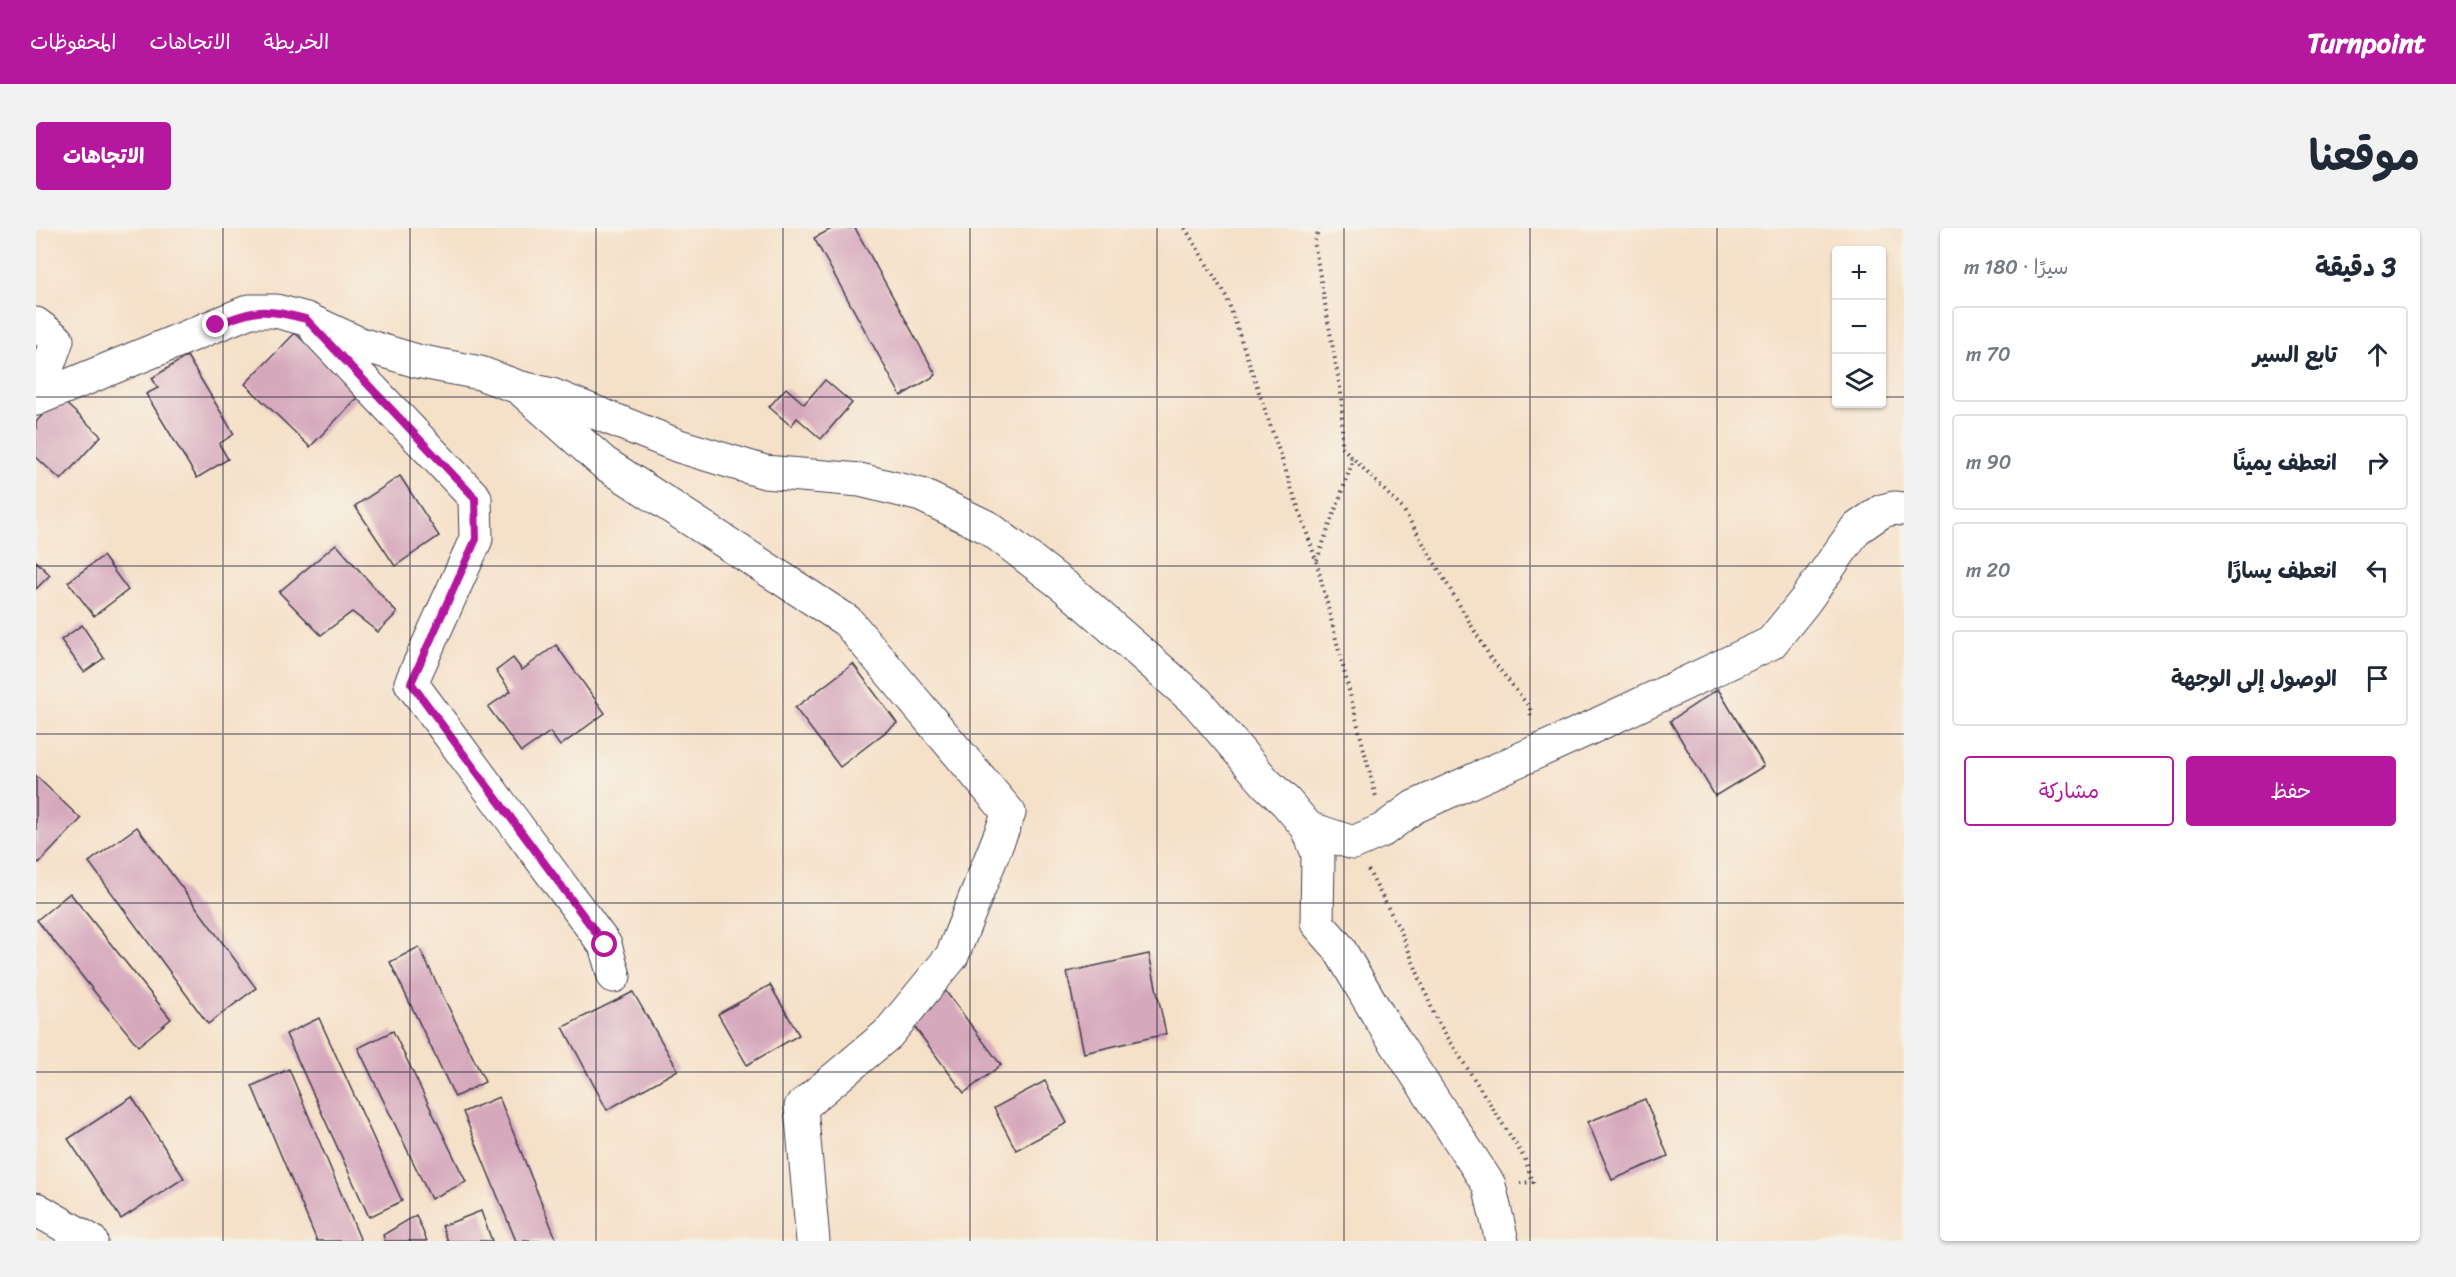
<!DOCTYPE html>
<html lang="ar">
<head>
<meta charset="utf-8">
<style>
  body { margin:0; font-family:Sriracha,"Playpen Sans Arabic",sans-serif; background:#f2f2f3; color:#1f2937; direction:rtl }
  .controls { position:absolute; right:18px; top:18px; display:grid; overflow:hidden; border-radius:6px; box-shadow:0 2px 4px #0004 }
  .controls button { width:54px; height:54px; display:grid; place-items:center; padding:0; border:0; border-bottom:2px solid #e0e1e3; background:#fff; color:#1f2937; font:30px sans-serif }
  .stop { position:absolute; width:18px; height:18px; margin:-14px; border:4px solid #b5179e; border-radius:50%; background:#fff }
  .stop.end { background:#b5179e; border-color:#fff; box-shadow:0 2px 6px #0008 }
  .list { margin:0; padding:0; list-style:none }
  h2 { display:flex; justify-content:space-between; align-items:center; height:78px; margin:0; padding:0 24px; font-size:26px }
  h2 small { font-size:20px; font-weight:400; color:#747a83 }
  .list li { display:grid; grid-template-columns:39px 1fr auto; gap:18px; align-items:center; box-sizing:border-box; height:96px; margin:0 12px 12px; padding:0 12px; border:2px solid #e0e1e3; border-radius:6px }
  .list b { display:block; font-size:22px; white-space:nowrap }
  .list em { font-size:20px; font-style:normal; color:#747a83 }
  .actions { display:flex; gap:12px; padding:18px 24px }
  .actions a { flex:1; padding:14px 0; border:2px solid #b5179e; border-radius:6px; text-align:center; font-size:21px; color:#b5179e }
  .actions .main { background:#b5179e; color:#fff }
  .icon { flex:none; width:33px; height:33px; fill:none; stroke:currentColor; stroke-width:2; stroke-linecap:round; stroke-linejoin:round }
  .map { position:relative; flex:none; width:1868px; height:1013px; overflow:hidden; direction:ltr; border-radius:6px }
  header { display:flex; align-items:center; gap:36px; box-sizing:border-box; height:84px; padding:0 30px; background:#b5179e; color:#fff }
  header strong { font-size:28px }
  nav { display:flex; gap:33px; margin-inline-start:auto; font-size:21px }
  .intro { display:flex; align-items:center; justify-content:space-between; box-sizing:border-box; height:144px; padding:0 36px }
  h1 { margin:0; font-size:42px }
  .button { padding:15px 27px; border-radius:6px; background:#b5179e; color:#fff; font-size:21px; font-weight:700 }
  main { display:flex; gap:36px; padding:0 36px }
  aside { flex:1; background:#fff; border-radius:6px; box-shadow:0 2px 4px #0004 }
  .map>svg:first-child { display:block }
  .building { fill:#d6a8bc }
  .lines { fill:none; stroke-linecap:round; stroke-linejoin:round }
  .minor-casing { stroke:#423e50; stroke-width:35 }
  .path { stroke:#423e50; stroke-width:4; stroke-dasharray:1.5 4.5; stroke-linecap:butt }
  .minor { stroke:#fff; stroke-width:33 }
  .route { stroke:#b5179e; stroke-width:8 }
  .grid { fill:none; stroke:#22223b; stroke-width:1.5; stroke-opacity:0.55 }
</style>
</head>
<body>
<header>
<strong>Turnpoint</strong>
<nav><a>الخريطة</a><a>الاتجاهات</a><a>المحفوظات</a></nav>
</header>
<div class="intro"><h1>موقعنا</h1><a class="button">الاتجاهات</a></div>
<main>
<aside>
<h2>3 دقيقة<small>سيرًا · 180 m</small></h2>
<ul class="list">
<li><svg class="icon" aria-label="ahead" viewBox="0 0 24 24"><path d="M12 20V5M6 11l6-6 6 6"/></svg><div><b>تابع السير</b></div><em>70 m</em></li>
<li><svg class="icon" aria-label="right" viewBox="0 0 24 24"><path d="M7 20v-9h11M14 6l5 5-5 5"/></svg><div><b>انعطف يمينًا</b></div><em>90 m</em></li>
<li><svg class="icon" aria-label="left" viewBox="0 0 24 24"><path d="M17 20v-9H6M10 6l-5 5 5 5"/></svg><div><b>انعطف يسارًا</b></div><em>20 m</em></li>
<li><svg class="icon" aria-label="arrive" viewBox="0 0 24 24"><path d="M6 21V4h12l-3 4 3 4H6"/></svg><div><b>الوصول إلى الوجهة</b></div></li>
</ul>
<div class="actions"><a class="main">حفظ</a><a>مشاركة</a></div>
</aside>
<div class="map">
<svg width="1868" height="1013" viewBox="0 0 1868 1013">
  <rect width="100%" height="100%" fill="#f7f3e8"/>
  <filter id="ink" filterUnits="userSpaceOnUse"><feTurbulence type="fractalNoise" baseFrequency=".0167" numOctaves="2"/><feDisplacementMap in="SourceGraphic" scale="12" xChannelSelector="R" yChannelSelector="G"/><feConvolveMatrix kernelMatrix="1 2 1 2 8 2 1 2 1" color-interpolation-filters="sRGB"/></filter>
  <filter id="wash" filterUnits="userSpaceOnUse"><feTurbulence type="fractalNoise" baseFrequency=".008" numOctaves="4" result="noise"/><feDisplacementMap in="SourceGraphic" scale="24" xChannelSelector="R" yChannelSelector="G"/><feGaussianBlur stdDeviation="1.35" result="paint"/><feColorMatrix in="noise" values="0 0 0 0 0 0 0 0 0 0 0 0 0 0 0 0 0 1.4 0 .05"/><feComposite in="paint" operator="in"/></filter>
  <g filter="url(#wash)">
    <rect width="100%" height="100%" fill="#f5e0c8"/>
    <g id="blocks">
      <g class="building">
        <path d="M797,0H819L900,147L865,168L778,10Z"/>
        <path d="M259,105L324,167L274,219L209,156Z"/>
        <path d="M151,128L198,206L183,216L192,231L161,250L110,166L122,160L116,150Z"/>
        <path d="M789,152L816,175L785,211L761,190L755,198L733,179L750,160L768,176Z"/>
        <path d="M23,169L65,208L25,252L0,229V194Z"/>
        <path d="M364,248L403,308L359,338L319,278Z"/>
        <path d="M300,316L361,385L342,404L316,384L285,407L243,364Z"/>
        <path d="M67,328L92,362L58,388L32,354Z"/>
        <path d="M0,333L14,347L0,361Z"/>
        <path d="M46,397L68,430L48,444L25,412Z"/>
        <path d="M520,417L569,485L524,518L514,504L485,524L452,479L475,463L460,443L477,430L486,442Z"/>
        <path d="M817,436L861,495L804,539L759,480Z"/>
        <path d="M1682,461L1728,538L1679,568L1634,493Z"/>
        <path d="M0,548L45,591L3,635L0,632Z"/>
        <path d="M101,599L220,760L172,796L53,634Z"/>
        <path d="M34,665L135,791L102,818L1,692Z"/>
        <path d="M383,719L449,854L419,869L354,734Z"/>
        <path d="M1113,726L1130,806L1048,825L1031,744Z"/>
        <path d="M734,757L763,807L711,837L682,786Z"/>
        <path d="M908,761L965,837L928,865L871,789Z"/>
        <path d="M597,764L642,842L571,882L527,799Z"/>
        <path d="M283,790L366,973L333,989L250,806Z"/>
        <path d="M357,803L430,954L395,971L322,820Z"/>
        <path d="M253,841L325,1013H281L216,858Z"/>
        <path d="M1009,853L1031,895L980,922L958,880Z"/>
        <path d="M96,869L148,950L85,991L32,911Z"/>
        <path d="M463,869L521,1013H480L427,884Z"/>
        <path d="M1609,871L1632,928L1576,952L1552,894Z"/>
        <path d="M445,983L456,1013H412L406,998Z"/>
        <path d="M380,987L391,1013H349L347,1007Z"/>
      </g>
    </g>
  </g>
  <g filter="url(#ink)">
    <use href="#blocks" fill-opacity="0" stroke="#423e50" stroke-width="1.5"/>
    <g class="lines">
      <g class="minor-casing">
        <g id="minor">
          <path d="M0,96L21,112L0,171"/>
          <path d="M281,103L439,270L440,311L375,455L569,717L578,748"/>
          <path d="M488,164L568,235L811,393L973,585L916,728L852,806L765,879L777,1013"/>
          <path d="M0,171L214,83H240L270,91L324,116L381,133L444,145L482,159L516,167L643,218L729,244L824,252L885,267L953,300L1031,360L1161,474L1230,555L1250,574L1272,600L1317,615L1347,602L1378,579L1552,501L1735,415L1769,373L1820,301L1846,283L1858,280L1868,281"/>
          <path d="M1272,600L1282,626L1281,695L1302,719L1345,792L1453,957L1466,1013"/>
          <path d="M0,981L55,1013"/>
        </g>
      </g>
      <g class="path">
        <path d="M1149,0L1191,70L1280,332L1340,569"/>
        <path d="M1283,0L1278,14L1306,171V219"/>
        <path d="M1306,219L1367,281L1454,429L1494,480L1495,492"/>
        <path d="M1281,332L1317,233L1315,230"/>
        <path d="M1332,642L1366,706L1400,791L1489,931L1497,954L1484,955"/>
      </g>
      <use href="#minor" class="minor"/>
    </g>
  </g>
  <g class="lines" filter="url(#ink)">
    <path class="route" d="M180,97C220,81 228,80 270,91L439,270L440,311L375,455L569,717"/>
  </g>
  <path class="grid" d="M187,0V1013M374,0V1013M560,0V1013M747,0V1013M934,0V1013M1121,0V1013M1308,0V1013M1494,0V1013M1681,0V1013M0,169H1800M1846,169H1868M0,338H1868M0,506H1868M0,675H1868M0,844H1868"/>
</svg>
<div class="controls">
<button>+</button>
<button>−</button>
<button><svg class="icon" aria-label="layers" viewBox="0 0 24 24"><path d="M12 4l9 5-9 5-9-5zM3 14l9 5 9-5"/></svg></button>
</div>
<div class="stop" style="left:569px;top:717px"></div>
<div class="stop end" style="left:180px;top:97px"></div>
</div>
</main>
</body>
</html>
